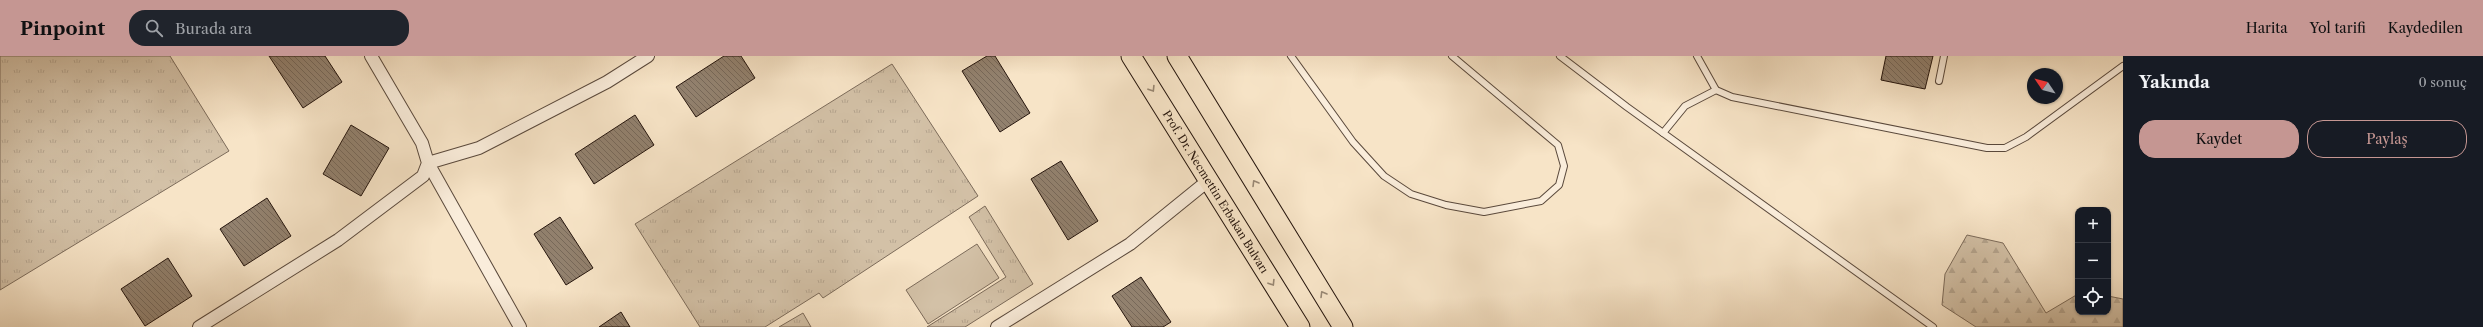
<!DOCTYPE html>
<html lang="tr">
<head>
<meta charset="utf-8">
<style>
  body { margin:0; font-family:"Libre Caslon Text",serif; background:#20242c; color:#f1f3f6 }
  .controls { position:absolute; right:12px; bottom:12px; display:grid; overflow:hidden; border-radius:8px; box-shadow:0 1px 3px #0004 }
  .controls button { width:36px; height:36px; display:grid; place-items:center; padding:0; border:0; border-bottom:1px solid #363941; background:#171b24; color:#f1f3f6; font:20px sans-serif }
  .compass { position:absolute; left:2027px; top:12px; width:36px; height:36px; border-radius:50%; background:#171b24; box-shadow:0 1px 3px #0004; rotate:305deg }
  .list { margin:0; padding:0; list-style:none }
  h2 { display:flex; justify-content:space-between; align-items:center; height:52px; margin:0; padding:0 16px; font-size:17px }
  h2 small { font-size:13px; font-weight:400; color:#9ea1a6 }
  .actions { display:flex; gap:8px; padding:12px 16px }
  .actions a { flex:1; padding:9px 0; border:1px solid #c59692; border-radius:16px; text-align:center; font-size:14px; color:#c59692 }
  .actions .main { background:#c59692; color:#111 }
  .icon { flex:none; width:22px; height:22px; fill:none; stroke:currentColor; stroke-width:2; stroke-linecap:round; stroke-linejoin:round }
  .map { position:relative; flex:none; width:2123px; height:271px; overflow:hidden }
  header { display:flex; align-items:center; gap:24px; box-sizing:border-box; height:56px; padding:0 20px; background:#c59692; color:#111 }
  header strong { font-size:19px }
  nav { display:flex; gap:22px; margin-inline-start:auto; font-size:14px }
  .search { width:280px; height:36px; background:#20242c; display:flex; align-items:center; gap:10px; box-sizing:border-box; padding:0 14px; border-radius:16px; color:#9ea1a6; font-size:15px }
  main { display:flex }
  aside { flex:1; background:#171b24 }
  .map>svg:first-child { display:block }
  .grass { fill:url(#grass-tufts); stroke:#7c6b5a }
  .forest { fill:url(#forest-firs); stroke:#7c6b5a }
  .pitch { fill:#d3c1a7; stroke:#7c6b5a }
  .building { fill:url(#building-back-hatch); stroke:#25150d }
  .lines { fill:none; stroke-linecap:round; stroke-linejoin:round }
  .service-casing { stroke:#5a493c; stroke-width:8 }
  .minor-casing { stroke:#5a493c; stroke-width:14 }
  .primary-casing { stroke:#25150d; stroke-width:21 }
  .service { stroke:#faeddb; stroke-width:6 }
  .minor { stroke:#faeddb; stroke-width:12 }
  .primary { stroke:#f7e4c7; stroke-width:19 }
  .oneway { stroke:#988773 }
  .labels { text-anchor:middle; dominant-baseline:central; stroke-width:3.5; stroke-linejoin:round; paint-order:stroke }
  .street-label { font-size:11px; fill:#25150d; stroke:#faeddb }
</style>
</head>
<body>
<header>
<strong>Pinpoint</strong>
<div class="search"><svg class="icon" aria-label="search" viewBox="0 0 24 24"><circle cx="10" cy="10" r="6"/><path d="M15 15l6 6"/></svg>Burada ara</div>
<nav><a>Harita</a><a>Yol tarifi</a><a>Kaydedilen</a></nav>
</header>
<main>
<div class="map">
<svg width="2123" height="271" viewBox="0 0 2123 271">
  <defs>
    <pattern id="grass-tufts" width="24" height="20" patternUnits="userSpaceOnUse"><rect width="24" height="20" fill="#d3c1a7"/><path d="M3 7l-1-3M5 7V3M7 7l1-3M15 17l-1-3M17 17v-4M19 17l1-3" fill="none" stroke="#b5a58f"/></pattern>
    <pattern id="forest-firs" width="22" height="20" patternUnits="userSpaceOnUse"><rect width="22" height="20" fill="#d3c1a7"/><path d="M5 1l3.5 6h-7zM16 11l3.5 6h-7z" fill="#b5a58f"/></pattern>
    <pattern id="building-back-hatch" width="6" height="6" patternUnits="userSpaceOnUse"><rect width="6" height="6" fill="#92816e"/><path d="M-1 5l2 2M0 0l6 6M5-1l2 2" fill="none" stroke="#776859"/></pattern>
  </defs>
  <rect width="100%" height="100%" fill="#f7e4c7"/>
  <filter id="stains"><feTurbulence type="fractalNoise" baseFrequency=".005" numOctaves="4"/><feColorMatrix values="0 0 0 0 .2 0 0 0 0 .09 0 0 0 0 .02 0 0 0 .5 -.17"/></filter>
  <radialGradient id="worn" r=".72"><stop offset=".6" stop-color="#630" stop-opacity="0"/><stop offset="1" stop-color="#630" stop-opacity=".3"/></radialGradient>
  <g class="grass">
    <path d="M0,0H170L229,95L0,234Z"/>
    <path d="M892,8L978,140L823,242L819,237L765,271H700L635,168Z"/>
    <path d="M985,150L1033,228L965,271H927L1006,221L969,161Z"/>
    <path d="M803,257L811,271H779Z"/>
  </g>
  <path class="forest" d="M1967,179L2003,187L2046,257L2078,238V256H2108V240L2123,243V271H1976L1942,249L1945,218Z"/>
  <path class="pitch" d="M977,188L999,222L928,268L906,234Z"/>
  <g class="building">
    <path d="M269,0H325L342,26L303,52Z"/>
    <path d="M724,0H741L755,22L696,61L676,31Z"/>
    <path d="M987,0H995L1030,57L1000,76L962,15Z"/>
    <path d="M1886,0H1933L1925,33L1881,24Z"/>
    <path d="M635,59L654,89L594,128L575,98Z"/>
    <path d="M351,69L389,92L361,140L323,118Z"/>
    <path d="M1061,105L1098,165L1068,184L1031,123Z"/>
    <path d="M267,142L291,180L244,210L220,173Z"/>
    <path d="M560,161L593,212L566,229L534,178Z"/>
    <path d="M168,202L192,240L145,270L121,233Z"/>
    <path d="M1141,221L1171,266L1163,271H1132L1112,240Z"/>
    <path d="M621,256L630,271H599Z"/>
  </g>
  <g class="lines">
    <g class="service-casing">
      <g id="service">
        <path d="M1291,0L1353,86L1384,120L1411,138L1446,149L1484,156L1541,145L1559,129L1564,110L1558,89L1452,0"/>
        <path d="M1560,0L1627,51L1933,271"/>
        <path d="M1697,0L1716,34L1732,41L1987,92H2005L2026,81L2123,10"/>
        <path d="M1939,25L1944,0"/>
        <path d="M1663,77L1685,50L1716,34"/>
      </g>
    </g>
    <g class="minor-casing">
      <g id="minor">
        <path d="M199,271L338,184L423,120L428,107L422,87L371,0"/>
        <path d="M520,271L428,107L479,92L607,26L648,0"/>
        <path d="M997,271L1130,188L1209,124"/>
      </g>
    </g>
    <g class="primary-casing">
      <g id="primary">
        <path id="s1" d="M1131,0L1300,271"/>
        <path d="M1177,0L1343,271"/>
      </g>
    </g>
    <use href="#service" class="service"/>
    <use href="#minor" class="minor"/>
    <use href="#primary" class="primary"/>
  </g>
  <defs><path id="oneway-chevron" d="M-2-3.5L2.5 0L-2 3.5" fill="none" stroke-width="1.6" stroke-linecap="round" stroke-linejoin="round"/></defs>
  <g class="oneway">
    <use href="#oneway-chevron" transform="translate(1152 33) rotate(58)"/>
    <use href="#oneway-chevron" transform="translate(1255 127) rotate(-121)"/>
    <use href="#oneway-chevron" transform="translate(1272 227) rotate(58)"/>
    <use href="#oneway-chevron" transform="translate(1323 238) rotate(-121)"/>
  </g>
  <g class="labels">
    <g class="street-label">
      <text stroke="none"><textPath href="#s1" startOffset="160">Prof. Dr. Necmettin Erbakan Bulvarı</textPath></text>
    </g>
  </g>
  <rect width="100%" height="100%" filter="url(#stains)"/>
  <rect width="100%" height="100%" fill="url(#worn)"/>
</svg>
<div class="controls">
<button>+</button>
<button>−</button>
<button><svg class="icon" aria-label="locate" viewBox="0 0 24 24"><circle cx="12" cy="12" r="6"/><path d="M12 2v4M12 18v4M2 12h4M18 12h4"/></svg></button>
</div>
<svg class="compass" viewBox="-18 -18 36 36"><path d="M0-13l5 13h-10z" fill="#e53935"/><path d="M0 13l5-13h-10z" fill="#9ea1a6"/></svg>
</div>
<aside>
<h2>Yakında<small>0 sonuç</small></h2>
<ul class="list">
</ul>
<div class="actions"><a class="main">Kaydet</a><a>Paylaş</a></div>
</aside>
</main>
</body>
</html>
